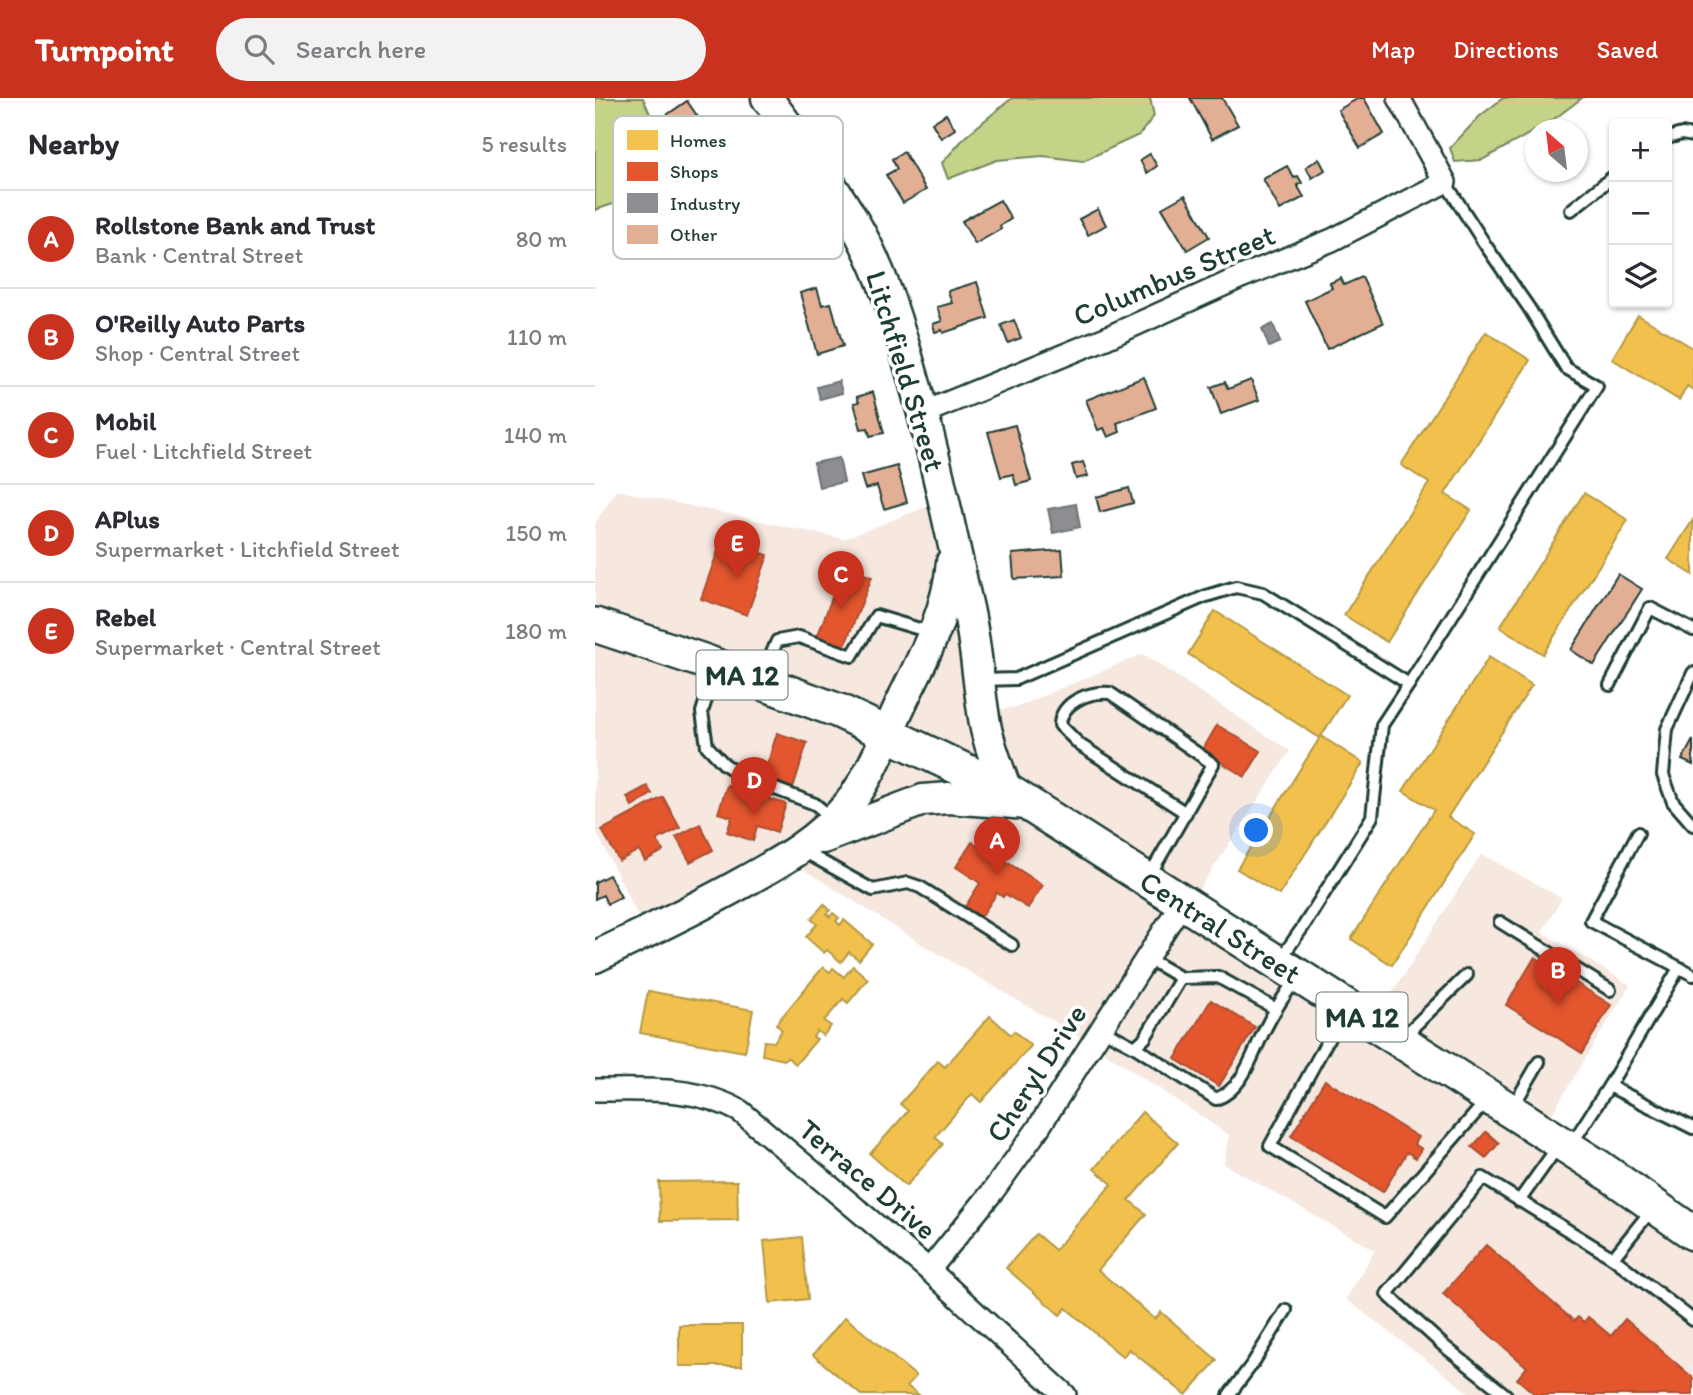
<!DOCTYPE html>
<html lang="en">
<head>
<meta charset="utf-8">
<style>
  body { margin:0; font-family:Itim,sans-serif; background:#f2f2f3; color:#2b2b33 }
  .controls { position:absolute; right:21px; top:21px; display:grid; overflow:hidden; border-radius:7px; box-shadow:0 2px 5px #0004 }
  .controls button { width:63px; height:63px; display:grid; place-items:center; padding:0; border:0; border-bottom:2px solid #e1e1e2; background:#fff; color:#2b2b33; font:35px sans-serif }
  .compass { position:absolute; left:930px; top:21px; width:63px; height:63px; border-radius:50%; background:#fff; box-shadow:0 2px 5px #0004; rotate:332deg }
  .you { position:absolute; left:662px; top:733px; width:24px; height:24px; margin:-18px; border:5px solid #fff; border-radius:50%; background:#1a73e8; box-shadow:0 0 0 10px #1a73e833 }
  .badge { display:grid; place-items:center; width:46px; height:46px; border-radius:50%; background:#c8321e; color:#fff; font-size:23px; font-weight:700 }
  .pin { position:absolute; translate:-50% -58px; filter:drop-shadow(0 2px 4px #0008) }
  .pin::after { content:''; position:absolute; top:37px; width:24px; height:21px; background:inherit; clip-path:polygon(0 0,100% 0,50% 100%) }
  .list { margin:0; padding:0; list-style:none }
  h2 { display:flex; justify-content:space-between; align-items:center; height:91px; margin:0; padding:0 28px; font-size:30px }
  h2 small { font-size:23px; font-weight:400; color:#7c7c81 }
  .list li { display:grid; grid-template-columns:46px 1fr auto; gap:21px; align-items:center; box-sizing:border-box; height:98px; padding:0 28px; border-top:2px solid #e1e1e2 }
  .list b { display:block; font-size:26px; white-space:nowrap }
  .list p { margin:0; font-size:23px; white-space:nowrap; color:#7c7c81 }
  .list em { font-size:23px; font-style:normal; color:#7c7c81 }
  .icon { flex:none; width:38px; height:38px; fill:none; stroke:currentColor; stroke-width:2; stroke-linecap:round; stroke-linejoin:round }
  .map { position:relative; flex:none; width:1098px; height:1297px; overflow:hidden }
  header { display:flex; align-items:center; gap:42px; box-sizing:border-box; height:98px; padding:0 35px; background:#c8321e; color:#fff }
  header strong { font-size:33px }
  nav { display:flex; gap:38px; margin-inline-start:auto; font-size:24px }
  .search { width:490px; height:63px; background:#f2f2f3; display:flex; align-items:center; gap:18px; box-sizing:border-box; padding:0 24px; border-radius:38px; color:#7c7c81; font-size:26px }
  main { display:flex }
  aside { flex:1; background:#fff }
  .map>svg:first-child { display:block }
  .built { fill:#f6e7df }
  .green { fill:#c3d387; stroke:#71885e; stroke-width:2 }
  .homes { fill:#f2c14e; stroke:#b39946; stroke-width:2 }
  .shops { fill:#e4572e; stroke:#a94f30; stroke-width:2 }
  .industry { fill:#8d8d92; stroke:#6c7576; stroke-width:2 }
  .building { fill:#e2af95; stroke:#1f3d34; stroke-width:2 }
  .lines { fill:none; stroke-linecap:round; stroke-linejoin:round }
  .lane-casing { stroke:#1f3d34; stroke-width:16 }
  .street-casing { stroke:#1f3d34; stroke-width:26 }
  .secondary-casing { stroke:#1f3d34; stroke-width:35 }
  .primary-casing { stroke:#1f3d34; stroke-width:38 }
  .lane { stroke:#fff; stroke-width:10 }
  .street { stroke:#fff; stroke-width:21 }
  .secondary { stroke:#fff; stroke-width:30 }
  .primary { stroke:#fff; stroke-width:33 }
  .labels { text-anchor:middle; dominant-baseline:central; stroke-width:7; stroke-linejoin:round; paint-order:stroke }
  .shield { fill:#fff; stroke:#627771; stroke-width:2 }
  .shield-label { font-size:28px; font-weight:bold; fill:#1f3d34 }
  .street-label { font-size:30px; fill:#1f3d34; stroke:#fff }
  .key { fill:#fff; stroke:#bcc5c2; stroke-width:2 }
  .key-label { font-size:19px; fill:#1f3d34 }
</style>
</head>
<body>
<header>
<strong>Turnpoint</strong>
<div class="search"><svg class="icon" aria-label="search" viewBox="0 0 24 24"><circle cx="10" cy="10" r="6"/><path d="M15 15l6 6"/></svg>Search here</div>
<nav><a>Map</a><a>Directions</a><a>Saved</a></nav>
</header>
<main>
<aside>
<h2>Nearby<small>5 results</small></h2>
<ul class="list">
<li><span class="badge">A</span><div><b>Rollstone Bank and Trust</b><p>Bank · Central Street</p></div><em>80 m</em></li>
<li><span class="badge">B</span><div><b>O'Reilly Auto Parts</b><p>Shop · Central Street</p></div><em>110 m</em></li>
<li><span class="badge">C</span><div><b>Mobil</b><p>Fuel · Litchfield Street</p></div><em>140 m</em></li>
<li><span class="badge">D</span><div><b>APlus</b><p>Supermarket · Litchfield Street</p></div><em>150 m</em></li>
<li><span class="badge">E</span><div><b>Rebel</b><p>Supermarket · Central Street</p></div><em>180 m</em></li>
</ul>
</aside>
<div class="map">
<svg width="1098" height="1297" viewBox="0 0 1098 1297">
  <rect width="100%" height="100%" fill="#fff"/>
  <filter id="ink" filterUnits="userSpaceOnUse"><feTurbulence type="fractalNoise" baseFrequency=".0143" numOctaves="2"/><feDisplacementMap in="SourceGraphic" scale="14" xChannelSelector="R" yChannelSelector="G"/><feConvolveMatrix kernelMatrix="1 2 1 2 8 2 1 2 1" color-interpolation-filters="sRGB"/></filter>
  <g filter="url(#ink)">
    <path class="built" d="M21,392L249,441L349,402L389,614L422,609L548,556L695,653L594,807L778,925L886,756L967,800L947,834L1035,887L947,1032L1098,1135V1297H877L751,1201L780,1152L629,1066L634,1037L497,946L327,846L192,761L51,835L0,731V426Z"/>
    <g class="green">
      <path d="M0,0H48L75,61V87L0,112Z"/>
      <path d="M417,0H555L559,18L544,37L488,63L448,58L402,62L353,81L347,65L371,38Z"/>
      <path d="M908,0H987L954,25L887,62L860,64L855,50L885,18Z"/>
    </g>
    <g class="homes">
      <path d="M1043,217L1098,250V292L1092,288L1084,302L1017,261Z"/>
      <path d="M891,234L935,262L850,396L876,412L792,544L749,517L834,385L806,367Z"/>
      <path d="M989,395L1033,422L948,556L905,529Z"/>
      <path d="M1098,422V477L1073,461Z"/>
      <path d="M620,513L752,597L725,640L593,556Z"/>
      <path d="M894,559L937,587L853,719L880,736L797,867L756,841L839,712L808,693Z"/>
      <path d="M726,638L768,665L684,797L642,771Z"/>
      <path d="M229,806L235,812L232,816L235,819L238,815L244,820L241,823L245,827L249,822L277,846L264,862L254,854L246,864L232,852L229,855L211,839L222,826L216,821Z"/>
      <path d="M258,868L273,881L253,905L248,901L229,923L236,928L228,938L222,933L218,939L222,941L201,966L192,959L189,962L167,957L169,943L179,944L187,932L181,926L228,869L235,874L238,870L249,879Z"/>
      <path d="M53,893L158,912L150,954L45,935Z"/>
      <path d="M395,918L416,937L419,933L436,948L386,1004L377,996L340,1039L348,1046L311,1088L275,1056L313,1013L305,1006L343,963L350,969Z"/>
      <path d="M547,1014L583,1045L534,1102L551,1116L503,1172L560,1221L566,1214L622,1262L591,1297L534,1251L528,1259L471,1210L465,1217L411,1170L441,1136L460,1152L517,1086L499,1071Z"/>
      <path d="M142,1083L143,1122L65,1123L64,1084Z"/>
      <path d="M207,1139L213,1201L175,1205L169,1143Z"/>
      <path d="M250,1219L321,1278L312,1288L324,1297H266L218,1257Z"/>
      <rect x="84" y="1227" width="63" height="41"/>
    </g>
    <g class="shops">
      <path d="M127,441L173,457L152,517L106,501Z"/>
      <path d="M249,468L277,479L248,552L221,542Z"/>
      <path d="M622,627L666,653L650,679L607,653Z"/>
      <path d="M182,635L212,645L198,690L168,680Z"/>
      <path d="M132,687L191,706L182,734L162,728L158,743L132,734L137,719L123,715Z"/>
      <path d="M52,688L57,696L37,708L32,699Z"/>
      <path d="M68,699L85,730L62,742L68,753L50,763L44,752L24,763L7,732Z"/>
      <path d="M105,726L118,752L95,764L81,739Z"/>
      <path d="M377,744L393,754L395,751L398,753L401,748L411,754L407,761L448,787L433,810L410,796L408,799L402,795L386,819L370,809L385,785L361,769Z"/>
      <path d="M940,859L1016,907L987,955L911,907Z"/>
      <path d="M616,902L660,929L624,988L580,961Z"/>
      <path d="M730,982L823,1039L819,1046L827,1051L821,1060L812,1054L788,1094L696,1038Z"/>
      <path d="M891,1034L904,1045L891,1060L877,1049Z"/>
      <path d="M891,1147L979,1223L983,1219L989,1224L993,1219L1016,1238L1030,1221L1098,1280V1297H941L922,1281L932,1269L848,1196Z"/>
    </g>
    <g class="industry">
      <path d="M678,226L685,244L674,249L667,231Z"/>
      <path d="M244,283L247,295L225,301L222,289Z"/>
      <path d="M244,360L249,384L224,389L219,365Z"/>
      <path d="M481,406L485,429L458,435L453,411Z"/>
    </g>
    <g class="building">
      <path d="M595,0H627L643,27L617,41Z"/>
      <path d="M764,0H769L789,36L765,50L743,12Z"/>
      <path d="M92,3L107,25L102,28L115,47L93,62L66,21Z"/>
      <path d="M351,16L360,31L346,40L337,25Z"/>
      <path d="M309,54L331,92L308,105L291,77L302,71L297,61Z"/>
      <path d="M555,56L562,68L552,75L545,62Z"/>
      <path d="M724,61L730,72L717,80L711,69Z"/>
      <path d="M692,68L699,80L703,78L707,85L702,87L709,99L685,112L668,81Z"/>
      <path d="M590,97L614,139L592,152L567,110Z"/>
      <path d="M405,102L416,121L405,128L406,131L380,146L367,123Z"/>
      <path d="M503,111L511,127L493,137L484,121Z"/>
      <path d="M767,179L788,225L732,251L710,203L737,190L735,185L746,180L749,187Z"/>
      <path d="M382,184L393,220L348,235L347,232L340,234L338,226L347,223L342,209L357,205L353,193Z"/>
      <path d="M222,190L227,207L236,205L248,248L222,256L205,195Z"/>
      <path d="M419,222L426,240L413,245L406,227Z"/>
      <path d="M549,279L561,310L522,325L525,334L513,339L509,330L503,332L491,302Z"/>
      <path d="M656,282L664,302L626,316L616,289L630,284L633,291Z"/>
      <path d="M278,294L289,335L275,338L273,330L266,331L259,305L264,304L262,299Z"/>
      <path d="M420,327L436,383L421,387L418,376L406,379L393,334Z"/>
      <path d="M488,364L493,378L481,381L477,367Z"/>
      <path d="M302,368L312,404L289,411L282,388L270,391L266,378Z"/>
      <path d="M534,390L538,405L505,414L501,399Z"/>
      <path d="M467,452L469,478L419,481L417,456Z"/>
      <path d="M1023,476L1047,491L999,567L976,552Z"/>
      <path d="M1098,642V667L1087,662Z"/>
      <path d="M14,777L26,799L12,806L8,797L0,801V784Z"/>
    </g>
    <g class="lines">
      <g class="lane-casing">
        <g id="lane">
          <path d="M1072,40L1087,36L1098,38"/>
          <path d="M976,112L1019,78"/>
          <path d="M121,570L107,614L112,648L129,666L149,679L220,706L238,721"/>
          <path d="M1098,575L1072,631L1068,677L1078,704L1098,727"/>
          <path d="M166,581L182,543L204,539L257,558L281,518L338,535"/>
          <path d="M387,582L421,581L611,498L641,489L668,495L814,586L787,627L777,719L708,829L684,863"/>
          <path d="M814,586L1002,288L971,270L934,210L891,148L850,84"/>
          <path d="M1015,587L1055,510L1098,532"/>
          <path d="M1043,735L996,823L1098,877"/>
          <path d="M208,753L278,792L313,785L325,789L417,847"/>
          <path d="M554,778C576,741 597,703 618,666L515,595C494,593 466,604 465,627L485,647L591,715"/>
          <path d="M905,824L1015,892"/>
          <path d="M586,880L623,879L681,911"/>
          <path d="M754,913L741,927L675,1048L790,1119L892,1002"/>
          <path d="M506,931L540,949L550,940L586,880L552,860"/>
          <path d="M807,940L872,877"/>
          <path d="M540,949L621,1001C649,991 657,956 670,931C679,913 690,896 702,880"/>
          <path d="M1014,988L1084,870"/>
          <path d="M917,1010L944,964"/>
          <path d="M976,1047L1014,988L1098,1030"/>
          <path d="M924,1103L964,1047"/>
          <path d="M1018,1160L1058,1110"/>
          <path d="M634,1297L658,1265L691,1212"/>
          <path d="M911,1297L849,1248L792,1196L888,1080L1018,1160L1098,1222"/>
        </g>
      </g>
      <g class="street-casing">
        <g id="street">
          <path d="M328,315L511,240L646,179L737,142L850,84L804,0"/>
          <path d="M0,992C50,992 100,988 145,1013L334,1172L470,1297"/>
          <path d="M334,1172L398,1093L442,1032L588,803"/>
        </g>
      </g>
      <g class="secondary-casing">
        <g id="secondary">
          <path d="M172,0C202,41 235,82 260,126C286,171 301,220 315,269C338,347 354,427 372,506C382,547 383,590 391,631C396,652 404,672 411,692"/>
          <path d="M228,740L328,702L354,700L433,706"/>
          <path d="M0,859C50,835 99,812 147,785C187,763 223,743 253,707C278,676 292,634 309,599C330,556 353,513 357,464"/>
        </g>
      </g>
      <g class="primary-casing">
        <g id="primary">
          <path id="s1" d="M0,527L108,563L244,613L411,692L1004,1069L1098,1135"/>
        </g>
      </g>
      <use href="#lane" class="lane"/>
      <use href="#street" class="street"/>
      <use href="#secondary" class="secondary"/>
      <use href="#primary" class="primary"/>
    </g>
  </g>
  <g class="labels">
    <g class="shield">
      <rect x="101.5" y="552.5" width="91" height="49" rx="5"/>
      <rect x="721.5" y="894.5" width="91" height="49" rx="5"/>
    </g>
    <g class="shield-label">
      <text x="147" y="577">MA 12</text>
      <text x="767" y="919">MA 12</text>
    </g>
    <g class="street-label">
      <text transform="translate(579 177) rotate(-23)">Columbus Street</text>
      <text transform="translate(311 273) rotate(73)">Litchfield Street</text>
      <text stroke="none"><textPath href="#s1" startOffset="698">Central Street</textPath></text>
      <text transform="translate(441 975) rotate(-57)">Cheryl Drive</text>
      <text transform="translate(273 1081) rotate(40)">Terrace Drive</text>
    </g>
  </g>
  <rect x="18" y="18" width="230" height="143" rx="10" class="key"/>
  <rect x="32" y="32" width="31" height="20" fill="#f2c14e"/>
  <rect x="32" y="64" width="31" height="19" fill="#e4572e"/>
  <rect x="32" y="95" width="31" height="20" fill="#8d8d92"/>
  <rect x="32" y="127" width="31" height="19" fill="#e2af95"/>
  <g class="key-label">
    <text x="75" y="49">Homes</text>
    <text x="75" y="80">Shops</text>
    <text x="75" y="112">Industry</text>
    <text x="75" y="143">Other</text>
  </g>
</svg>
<div class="controls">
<button>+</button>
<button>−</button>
<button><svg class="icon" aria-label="layers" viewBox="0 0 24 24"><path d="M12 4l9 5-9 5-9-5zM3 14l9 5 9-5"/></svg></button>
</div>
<svg class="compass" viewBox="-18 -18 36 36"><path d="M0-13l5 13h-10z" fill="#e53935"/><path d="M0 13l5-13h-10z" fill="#7c7c81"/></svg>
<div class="you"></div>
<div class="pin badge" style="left:402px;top:777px">A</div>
<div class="pin badge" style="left:963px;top:907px">B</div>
<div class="pin badge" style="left:246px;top:511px">C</div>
<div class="pin badge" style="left:159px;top:717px">D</div>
<div class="pin badge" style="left:142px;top:480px">E</div>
</div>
</main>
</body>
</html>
